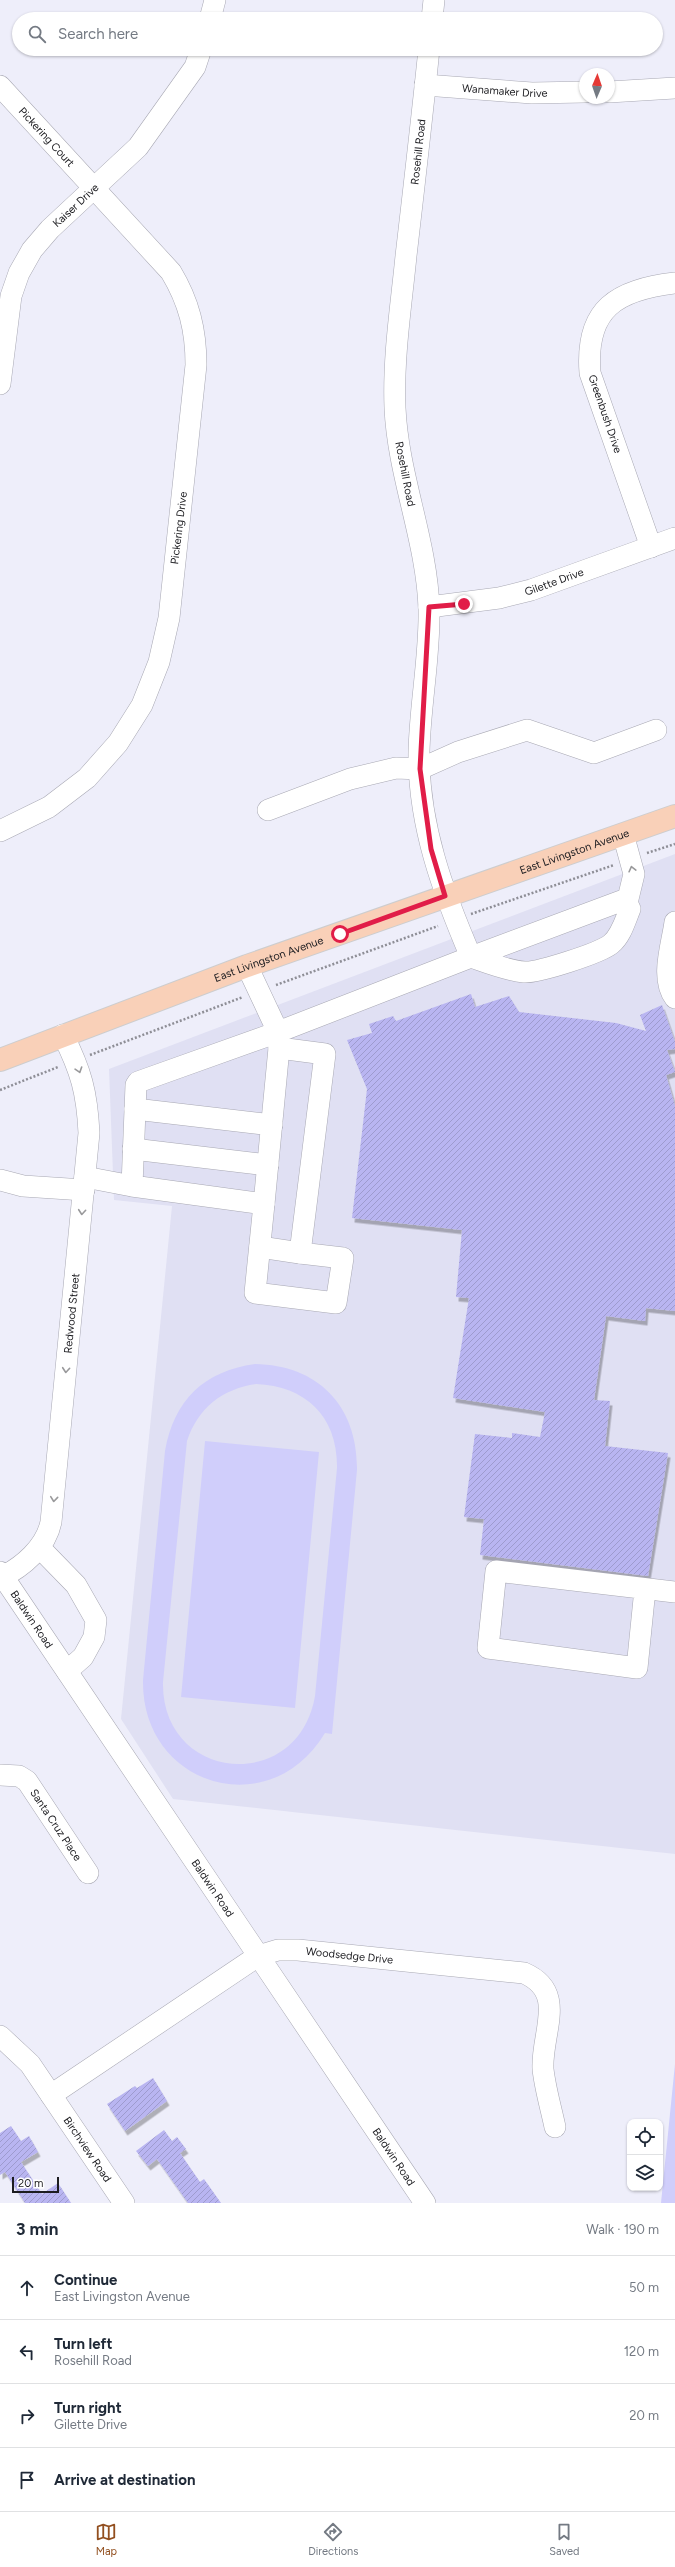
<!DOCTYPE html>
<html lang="en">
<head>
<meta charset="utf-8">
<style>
  body { margin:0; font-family:Figtree,sans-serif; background:#f6f6f7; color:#1f2937 }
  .controls { position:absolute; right:12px; bottom:12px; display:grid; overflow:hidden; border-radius:8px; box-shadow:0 1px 3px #0004 }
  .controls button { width:36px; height:36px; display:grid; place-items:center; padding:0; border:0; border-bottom:1px solid #e0e1e3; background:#fff; color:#1f2937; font:20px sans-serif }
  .compass { position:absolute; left:579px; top:68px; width:36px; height:36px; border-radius:50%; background:#fff; box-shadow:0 1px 3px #0004; rotate:2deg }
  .scale { position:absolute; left:12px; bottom:10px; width:47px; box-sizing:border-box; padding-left:4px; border:2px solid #1c1c20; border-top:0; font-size:11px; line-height:14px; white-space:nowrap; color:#1c1c20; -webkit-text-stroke:3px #fff; paint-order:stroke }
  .stop { position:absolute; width:12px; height:12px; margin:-9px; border:3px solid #e11d48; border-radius:50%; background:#fff }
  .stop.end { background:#e11d48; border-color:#fff; box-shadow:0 1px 4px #0008 }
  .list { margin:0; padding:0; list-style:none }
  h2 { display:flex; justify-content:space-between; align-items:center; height:52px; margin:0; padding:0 16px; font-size:17px }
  h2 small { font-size:13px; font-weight:400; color:#747a83 }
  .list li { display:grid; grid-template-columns:26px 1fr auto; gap:12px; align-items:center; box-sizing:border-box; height:64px; padding:0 16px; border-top:1px solid #e0e1e3 }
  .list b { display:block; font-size:15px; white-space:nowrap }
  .list p { margin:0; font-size:13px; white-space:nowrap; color:#747a83 }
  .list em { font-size:13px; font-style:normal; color:#747a83 }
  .icon { flex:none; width:22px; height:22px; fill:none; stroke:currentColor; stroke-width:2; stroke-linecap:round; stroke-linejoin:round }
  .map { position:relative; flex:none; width:675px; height:2203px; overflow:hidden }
  .search { position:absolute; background:#fff; box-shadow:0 1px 3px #0004; left:12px; right:12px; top:12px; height:44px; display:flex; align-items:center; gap:10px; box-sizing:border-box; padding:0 14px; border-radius:22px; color:#747a83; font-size:15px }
  .sheet { height:308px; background:#fff }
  nav { display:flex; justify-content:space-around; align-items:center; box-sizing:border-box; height:56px; border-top:1px solid #e0e1e3; background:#fff; font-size:11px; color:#747a83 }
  nav a { display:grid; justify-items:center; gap:2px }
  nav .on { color:#924f1f }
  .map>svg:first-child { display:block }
  .built { fill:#e0e0f3 }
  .green { fill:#d0cefb; fill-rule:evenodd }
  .building { fill:url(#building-hatch); filter:url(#shadow) }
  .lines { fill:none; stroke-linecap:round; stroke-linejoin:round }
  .minor-casing { stroke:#a8a8b3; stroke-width:22 }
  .major-casing { stroke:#cdcdce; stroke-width:24 }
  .path { stroke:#8e8e96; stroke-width:2.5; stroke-dasharray:2 2; stroke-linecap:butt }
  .minor { stroke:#fff; stroke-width:21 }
  .major { stroke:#f9d0b8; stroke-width:22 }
  .oneway { stroke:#99999b }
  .route { stroke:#e11d48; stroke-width:5 }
  .labels { text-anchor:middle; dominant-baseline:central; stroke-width:3.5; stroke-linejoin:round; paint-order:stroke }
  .street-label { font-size:11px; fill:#1c1c20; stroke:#fff }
</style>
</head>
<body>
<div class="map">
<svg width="675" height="2203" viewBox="0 0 675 2203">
  <defs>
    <pattern id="building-hatch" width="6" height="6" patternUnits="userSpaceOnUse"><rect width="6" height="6" fill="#b9b5f1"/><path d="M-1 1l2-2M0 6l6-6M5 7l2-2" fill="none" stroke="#9e9bce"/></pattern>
    <filter id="shadow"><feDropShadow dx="2.5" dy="4.5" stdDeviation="0" flood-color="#0004"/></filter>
  </defs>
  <rect width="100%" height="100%" fill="#eeeefa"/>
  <path class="built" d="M675,854V1854L173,1799L121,1719L172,1206L114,1200L109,1069Z"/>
  <g class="green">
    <path d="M255,1364C318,1365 358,1406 357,1470L332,1734L325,1733C270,1825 141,1786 143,1680L165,1451C174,1400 204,1371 255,1364ZM256,1384C306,1386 338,1417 337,1468L315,1696C298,1795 161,1782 163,1682L187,1441C198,1408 222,1389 256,1384Z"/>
    <path d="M205,1441L319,1452L295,1708L181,1697Z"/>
    <path d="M675,2064V2203H661Z"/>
  </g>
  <g class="building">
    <path d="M471,994L475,1007L509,996L519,1012L616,1023L646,1031L640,1015L662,1005L675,1042V1049L667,1050L675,1072L666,1075L675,1106V1311L646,1308L645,1321L606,1316L594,1400L610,1401L605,1446L668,1453L648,1576L480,1555L484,1519L464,1517L475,1434L512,1438V1433L540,1437L545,1412L453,1398L469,1298L456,1297L462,1230L352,1218L367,1089L347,1040L372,1033L369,1024L393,1016L396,1021Z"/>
    <path d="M153,2078L167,2101L125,2131L107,2104L135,2086L137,2088Z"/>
    <path d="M11,2126L21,2141L29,2136L38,2152L21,2162L42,2194L58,2183L71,2203H25L5,2172L0,2175V2133Z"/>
    <path d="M164,2130L172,2141L177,2137L186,2149L180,2153L200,2182L204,2179L221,2203H188L157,2159L148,2166L136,2151Z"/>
  </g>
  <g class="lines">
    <g class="minor-casing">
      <g id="minor">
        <path d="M210,19L215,0"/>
        <path d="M432,19L434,0"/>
        <path id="s1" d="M425,85L532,93L585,92"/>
        <path id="s2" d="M0,86L171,272C189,302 196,330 196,365L169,618L159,662L142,705L118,743L87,778L49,807L0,831"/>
        <path d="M609,92L675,88"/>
        <path id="s3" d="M0,384L11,296L19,273L32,250L50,229L138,147L195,67L201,49"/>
        <path d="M651,547L590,373C585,308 617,290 675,283"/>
        <path id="s4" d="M429,607L499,598L531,590L675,538"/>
        <path d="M268,810L350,779L396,768L420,769L458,752L527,730L594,753L656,730"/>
        <path d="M623,834L634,874L627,903L630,909C625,921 621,936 611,944C600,953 538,973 524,972C505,970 488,963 471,957L621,901L627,903"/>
        <path d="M675,922C672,945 660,978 675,998"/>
        <path id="s5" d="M247,966L278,1032L471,957C443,892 418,824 419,752C420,704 430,657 429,609C427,541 398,476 395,408C393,357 401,307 406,256C414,187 422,118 429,49"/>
        <path d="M135,1109L272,1125"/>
        <path d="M133,1149L268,1165"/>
        <path d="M85,1177L132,1186L136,1085L138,1082L278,1032L279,1048L264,1204L132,1186"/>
        <path d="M0,1180L23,1186L84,1190"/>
        <path d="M264,1204L255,1293L336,1303L343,1258L300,1253L325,1054L279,1048"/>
        <path d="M260,1247L300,1253"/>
        <path d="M40,1548L76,1585L96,1620L94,1637L83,1657L67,1671"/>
        <path id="s6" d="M0,1572L425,2203"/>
        <path id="s7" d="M0,1578C23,1567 46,1547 51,1522L89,1133C87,1092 81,1071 63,1035"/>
        <path d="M645,1589L637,1668L488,1648L496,1571L675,1592"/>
        <path id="s8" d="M0,1775L19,1776L27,1781L88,1873"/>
        <path id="s9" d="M0,2036L30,2064L124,2203"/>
        <path id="s10" d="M51,2095L258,1956L278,1950H298L524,1973C568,1992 541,2033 543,2069C545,2088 551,2108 555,2127"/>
      </g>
    </g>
    <g class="major-casing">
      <g id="major">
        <path id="s11" d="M0,1060L247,966L675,816"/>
      </g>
    </g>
    <g class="path">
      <path d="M647,853L675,844"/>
      <path d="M471,914L614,865"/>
      <path d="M276,985L438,926"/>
      <path d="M90,1055L243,997"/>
      <path d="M0,1090L58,1067"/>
    </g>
    <use href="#minor" class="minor"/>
    <use href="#major" class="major"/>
  </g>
  <defs><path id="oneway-chevron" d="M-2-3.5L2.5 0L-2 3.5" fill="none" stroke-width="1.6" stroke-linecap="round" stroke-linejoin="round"/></defs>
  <g class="oneway">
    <use href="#oneway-chevron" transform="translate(632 869) rotate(-104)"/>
    <use href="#oneway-chevron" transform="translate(79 1070) rotate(72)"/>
    <use href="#oneway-chevron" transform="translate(82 1212) rotate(95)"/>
    <use href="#oneway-chevron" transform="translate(66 1370) rotate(95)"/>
    <use href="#oneway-chevron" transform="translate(54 1499) rotate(96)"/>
  </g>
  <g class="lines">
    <path class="route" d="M340,934L445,896L431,849L420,769L429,607L464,604"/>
  </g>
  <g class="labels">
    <g class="street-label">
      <text stroke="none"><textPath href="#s1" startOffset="80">Wanamaker Drive</textPath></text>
      <text stroke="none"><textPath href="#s2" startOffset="69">Pickering Court</textPath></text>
      <text stroke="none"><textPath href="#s5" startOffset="1098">Rosehill Road</textPath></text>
      <text stroke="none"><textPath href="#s3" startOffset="202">Kaiser Drive</textPath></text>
      <text transform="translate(605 414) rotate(71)">Greenbush Drive</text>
      <text transform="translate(405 474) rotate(79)">Rosehill Road</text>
      <text transform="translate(179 528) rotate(-83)">Pickering Drive</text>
      <text stroke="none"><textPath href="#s4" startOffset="128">Gilette Drive</textPath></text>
      <text stroke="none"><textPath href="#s11" startOffset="611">East Livingston Avenue</textPath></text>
      <text stroke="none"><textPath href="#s11" startOffset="287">East Livingston Avenue</textPath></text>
      <text stroke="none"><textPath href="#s7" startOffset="288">Redwood Street</textPath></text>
      <text stroke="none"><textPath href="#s6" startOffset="57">Baldwin Road</textPath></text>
      <text stroke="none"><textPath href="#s8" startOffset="81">Santa Cruz Place</textPath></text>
      <text stroke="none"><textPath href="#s6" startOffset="381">Baldwin Road</textPath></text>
      <text stroke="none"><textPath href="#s10" startOffset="342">Woodsedge Drive</textPath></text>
      <text stroke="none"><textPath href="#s9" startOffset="144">Birchview Road</textPath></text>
      <text stroke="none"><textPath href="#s6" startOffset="705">Baldwin Road</textPath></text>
    </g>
  </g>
</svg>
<div class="controls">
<button><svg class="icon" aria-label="locate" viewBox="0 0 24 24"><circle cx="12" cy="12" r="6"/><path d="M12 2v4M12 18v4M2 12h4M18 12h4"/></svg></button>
<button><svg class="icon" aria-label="layers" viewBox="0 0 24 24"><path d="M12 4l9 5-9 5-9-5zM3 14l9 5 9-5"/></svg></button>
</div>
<svg class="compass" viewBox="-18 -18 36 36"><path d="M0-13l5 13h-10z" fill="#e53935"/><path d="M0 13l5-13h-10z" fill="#747a83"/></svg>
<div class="scale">20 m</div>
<div class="stop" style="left:340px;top:934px"></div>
<div class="stop end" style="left:464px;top:604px"></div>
<div class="search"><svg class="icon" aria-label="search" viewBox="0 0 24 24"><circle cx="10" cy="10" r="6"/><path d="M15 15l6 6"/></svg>Search here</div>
</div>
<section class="sheet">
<h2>3 min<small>Walk · 190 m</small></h2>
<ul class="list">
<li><svg class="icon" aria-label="ahead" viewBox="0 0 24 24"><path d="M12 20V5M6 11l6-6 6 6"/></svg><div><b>Continue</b><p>East Livingston Avenue</p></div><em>50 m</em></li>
<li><svg class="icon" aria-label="left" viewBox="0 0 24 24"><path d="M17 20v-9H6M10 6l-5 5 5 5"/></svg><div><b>Turn left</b><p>Rosehill Road</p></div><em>120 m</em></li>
<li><svg class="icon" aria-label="right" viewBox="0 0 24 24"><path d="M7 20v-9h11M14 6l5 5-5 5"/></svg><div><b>Turn right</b><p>Gilette Drive</p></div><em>20 m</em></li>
<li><svg class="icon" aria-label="arrive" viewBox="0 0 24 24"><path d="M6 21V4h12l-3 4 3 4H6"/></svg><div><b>Arrive at destination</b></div></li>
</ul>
</section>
<nav>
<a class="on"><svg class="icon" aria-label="map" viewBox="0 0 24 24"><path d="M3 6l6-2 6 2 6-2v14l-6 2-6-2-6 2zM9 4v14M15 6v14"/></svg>Map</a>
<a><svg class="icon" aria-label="directions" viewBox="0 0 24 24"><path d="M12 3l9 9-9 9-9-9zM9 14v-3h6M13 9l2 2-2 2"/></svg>Directions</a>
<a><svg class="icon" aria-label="saved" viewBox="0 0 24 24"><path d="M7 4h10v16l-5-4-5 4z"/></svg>Saved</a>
</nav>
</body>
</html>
